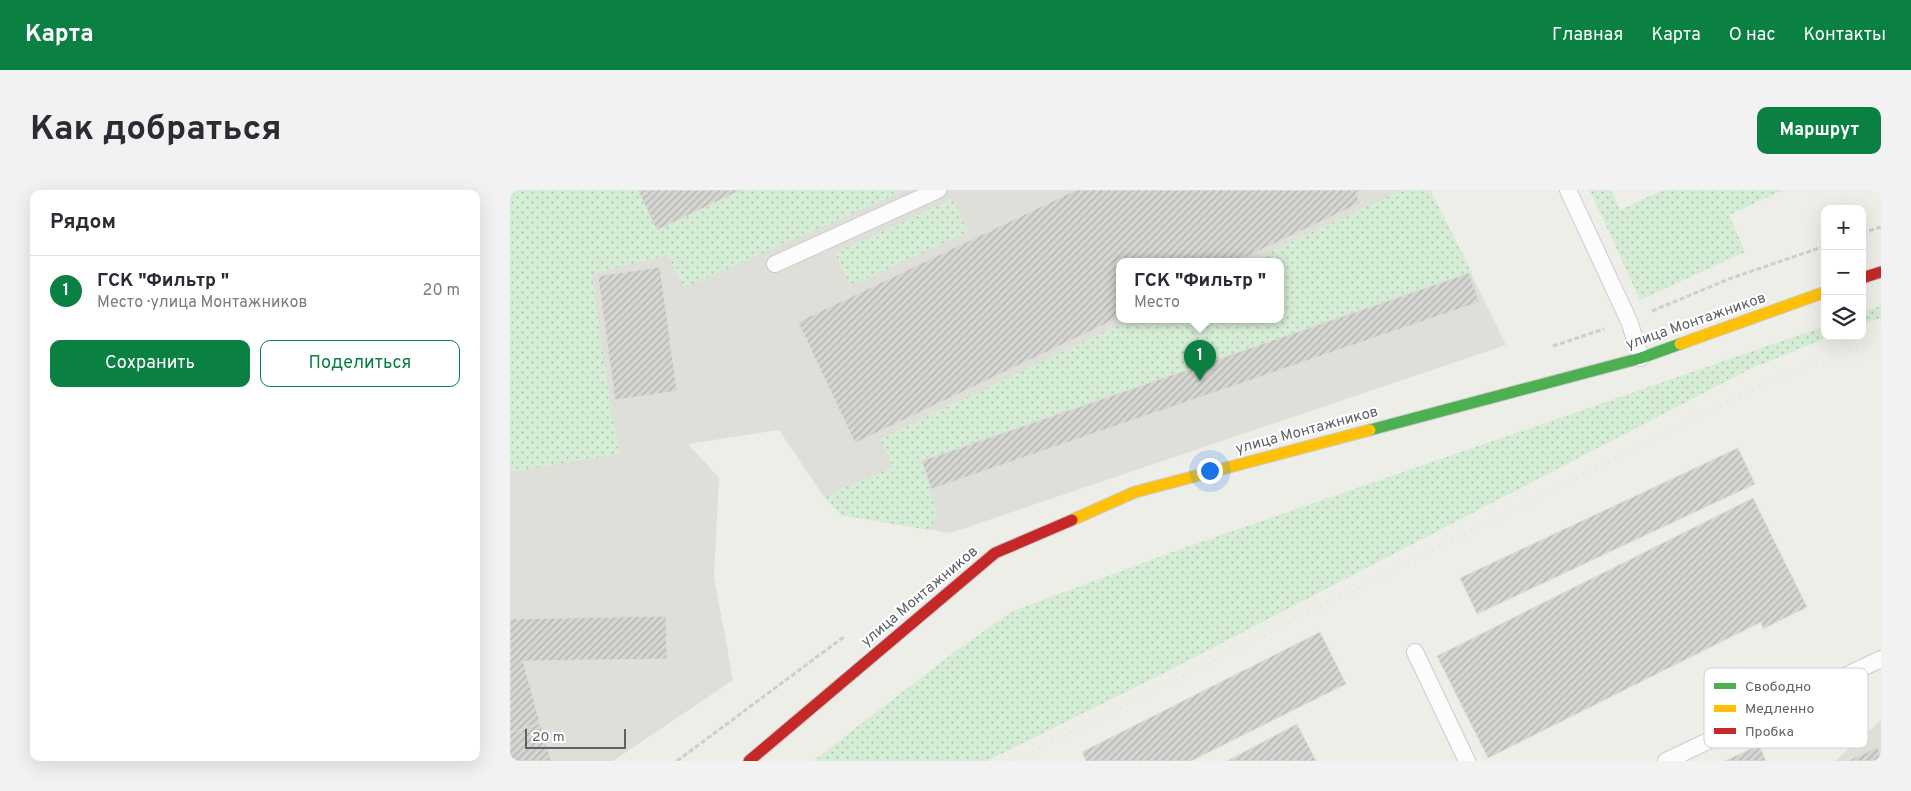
<!DOCTYPE html>
<html lang="ru">
<head>
<meta charset="utf-8">
<style>
  body { margin:0; font-family:Overpass,sans-serif; background:#f2f2f3; color:#2b2b33 }
  .controls { position:absolute; right:15px; top:15px; display:grid; overflow:hidden; border-radius:10px; box-shadow:0 5px 20px #0002 }
  .controls button { width:45px; height:45px; display:grid; place-items:center; padding:0; border:0; border-bottom:1px solid #e1e1e2; background:#fff; color:#2b2b33; font:25px sans-serif }
  .scale { position:absolute; left:15px; bottom:12px; width:101px; box-sizing:border-box; padding-left:5px; border:2px solid #5d6168; border-top:0; font-size:14px; line-height:18px; white-space:nowrap; color:#5d6168; -webkit-text-stroke:4px #fff; paint-order:stroke }
  .you { position:absolute; left:699px; top:280px; width:18px; height:18px; margin:-12px; border:4px solid #fff; border-radius:50%; background:#1a73e8; box-shadow:0 0 0 8px #1a73e833 }
  .badge { display:grid; place-items:center; width:32px; height:32px; border-radius:50%; background:#0b8043; color:#fff; font-size:16px; font-weight:700 }
  .pin { position:absolute; translate:-50% -41px; filter:drop-shadow(0 1px 2px #0008) }
  .pin::after { content:''; position:absolute; top:26px; width:18px; height:15px; background:inherit; clip-path:polygon(0 0,100% 0,50% 100%) }
  .popup { position:absolute; left:606px; top:68px; width:168px; height:65px; box-sizing:border-box; display:grid; place-content:center; border-radius:10px; background:#fff; filter:drop-shadow(0 1px 4px #0005); font-size:16px; white-space:nowrap; color:#7c7c81 }
  .popup b { font-size:19px; color:#2b2b33 }
  .popup::after { content:''; position:absolute; left:50%; top:100%; margin-left:-10px; border:10px solid transparent; border-top-color:#fff }
  .list { margin:0; padding:0; list-style:none }
  h2 { display:flex; justify-content:space-between; align-items:center; height:65px; margin:0; padding:0 20px; font-size:21px }
  h2 small { font-size:16px; font-weight:400; color:#7c7c81 }
  .list li { display:grid; grid-template-columns:32px 1fr auto; gap:15px; align-items:center; box-sizing:border-box; height:70px; padding:0 20px; border-top:1px solid #e1e1e2 }
  .list b { display:block; font-size:19px; white-space:nowrap }
  .list p { margin:0; font-size:16px; white-space:nowrap; color:#7c7c81 }
  .list em { font-size:16px; font-style:normal; color:#7c7c81 }
  .actions { display:flex; gap:10px; padding:15px 20px }
  .actions a { flex:1; padding:11px 0; border:1px solid #0b8043; border-radius:10px; text-align:center; font-size:18px; color:#0b8043 }
  .actions .main { background:#0b8043; color:#fff }
  .icon { flex:none; width:28px; height:28px; fill:none; stroke:currentColor; stroke-width:2; stroke-linecap:round; stroke-linejoin:round }
  .map { position:relative; flex:none; width:1371px; height:571px; overflow:hidden; border-radius:10px }
  header { display:flex; align-items:center; gap:30px; box-sizing:border-box; height:70px; padding:0 25px; background:#0b8043; color:#fff }
  header strong { font-size:24px }
  nav { display:flex; gap:28px; margin-inline-start:auto; font-size:18px }
  .intro { display:flex; align-items:center; justify-content:space-between; box-sizing:border-box; height:120px; padding:0 30px }
  h1 { margin:0; font-size:35px }
  .button { padding:12px 22px; border-radius:10px; background:#0b8043; color:#fff; font-size:18px; font-weight:700 }
  main { display:flex; gap:30px; padding:0 30px }
  aside { flex:1; background:#fff; border-radius:10px; box-shadow:0 5px 20px #0002 }
  .map>svg:first-child { display:block }
  .industrial { fill:#dfdfda; fill-rule:evenodd }
  .green { fill:url(#green-dots) }
  .building { fill:url(#building-hatch); stroke:#deddd8 }
  .lines { fill:none; stroke-linecap:round; stroke-linejoin:round }
  .lane-casing { stroke:#cbcccb; stroke-width:18 }
  .fast-casing { stroke:#cacbcb; stroke-width:13 }
  .slow-casing { stroke:#cacbcb; stroke-width:13 }
  .jam-casing { stroke:#cacbcb; stroke-width:13 }
  .path { stroke:#cbd0cd; stroke-width:3; stroke-dasharray:5 2.5; stroke-linecap:butt }
  .lane { stroke:#fcfcfc; stroke-width:16 }
  .fast { stroke:#4caf50; stroke-width:11 }
  .slow { stroke:#ffc107; stroke-width:11 }
  .jam { stroke:#c62828; stroke-width:11 }
  .rail { stroke:#e4e5e4; stroke-width:4; stroke-dasharray:1 6; stroke-linecap:butt }
  .labels { text-anchor:middle; dominant-baseline:central; stroke-width:4; stroke-linejoin:round; paint-order:stroke }
  .street-label { font-size:15px; fill:#5d6168; stroke:#fff }
  .key { fill:#fff; stroke:#ced0d2; stroke-width:1 }
  .key-label { font-size:14px; fill:#5d6168 }
</style>
</head>
<body>
<header>
<strong>Карта</strong>
<nav><a>Главная</a><a>Карта</a><a>О нас</a><a>Контакты</a></nav>
</header>
<div class="intro"><h1>Как добраться</h1><a class="button">Маршрут</a></div>
<main>
<aside>
<h2>Рядом<small></small></h2>
<ul class="list">
<li><span class="badge">1</span><div><b>ГСК &quot;Фильтр &quot;</b><p>Место · улица Монтажников</p></div><em>20 m</em></li>
</ul>
<div class="actions"><a class="main">Сохранить</a><a>Поделиться</a></div>
</aside>
<div class="map">
<svg width="1371" height="571" viewBox="0 0 1371 571">
  <defs>
    <pattern id="green-dots" width="8" height="8" patternUnits="userSpaceOnUse" patternTransform="scale(1.25)"><rect width="8" height="8" fill="#d5ecd5"/><path d="M2 2h.1M6 6h.1" fill="none" stroke="#b0c3b1" stroke-width="1.8" stroke-linecap="round"/></pattern>
    <pattern id="building-hatch" width="6" height="6" patternUnits="userSpaceOnUse" patternTransform="scale(1.25)"><rect width="6" height="6" fill="#d5d5d2"/><path d="M-1 1l2-2M0 6l6-6M5 7l2-2" fill="none" stroke="#b0b0ae"/></pattern>
  </defs>
  <rect width="100%" height="100%" fill="#eeeee9"/>
  <g class="industrial">
    <path d="M0,0H920L996,155L440,343L331,325L314,307L269,240L178,254L209,288L204,386L223,490L103,571H0ZM610,72H770V130H610Z"/>
    <path d="M1371,530V571H1325Z"/>
  </g>
  <g class="green">
    <path d="M0,0H396L174,98L158,65L82,84L100,213L110,264L0,282Z"/>
    <path d="M891,0H920L962,82L412,270L428,325L418,340L331,325L314,307L383,277L370,249L619,130H770V72H739Z"/>
    <path d="M1080,0H1101L1110,20L1153,0H1274L1219,25L1235,62L1130,110Z"/>
    <path d="M443,9L458,42L340,96L325,63Z"/>
    <path d="M1371,116V128L1352,134V122Z"/>
    <path d="M1315,136V146H1321L1242,178L650,485L477,571H303L443,463L498,424L514,417L665,361Z"/>
  </g>
  <g class="building">
    <path d="M128,0H231L147,40Z"/>
    <path d="M566,0H852L846,3L850,13L725,72H610V127L345,253L288,132Z"/>
    <path d="M150,77L167,201L105,210L88,86Z"/>
    <path d="M959,83L969,112L421,299L412,271Z"/>
    <path d="M1228,258L1245,294L967,424L950,388Z"/>
    <path d="M1243,308L1297,417L1253,439L1251,432L978,568L927,466Z"/>
    <path d="M156,426L157,469L13,471L30,533L0,543V429Z"/>
    <path d="M810,442L836,494L681,571H576L572,562Z"/>
    <path d="M30,533L41,571H0V543Z"/>
    <path d="M787,534L806,571H717Z"/>
    <path d="M1249,555L1256,571H1215Z"/>
    <path d="M1368,557L1371,571H1337Z"/>
  </g>
  <g class="lines">
    <g class="lane-casing">
      <g id="lane">
        <path d="M1058,0L1119,131L1131,168"/>
        <path d="M265,74L428,0"/>
        <path d="M905,462L957,571"/>
        <path d="M1156,571L1371,469"/>
      </g>
    </g>
    <g class="fast-casing">
      <path id="fast" d="M860,240L1131,168L1170,154"/>
    </g>
    <g class="slow-casing">
      <g id="slow">
        <path d="M1170,154L1315,102"/>
        <path d="M562,330L625,302L860,240"/>
      </g>
    </g>
    <g class="jam-casing">
      <g id="jam">
        <path d="M1352,88L1371,82"/>
        <path d="M239,571L485,363L562,330"/>
      </g>
    </g>
    <g class="path">
      <path d="M1352,43L1371,37"/>
      <path d="M1142,121L1219,89L1315,56"/>
      <path d="M1043,156L1094,139"/>
      <path d="M167,571L335,446"/>
    </g>
    <use href="#lane" class="lane"/>
    <use href="#fast" class="fast"/>
    <use href="#slow" class="slow"/>
    <use href="#jam" class="jam"/>
    <path class="rail" d="M504,571L1261,190L1371,149"/>
  </g>
  <g class="labels">
    <g class="street-label">
      <text transform="translate(1186 132) rotate(-19)">улица Монтажников</text>
      <text transform="translate(797 241) rotate(-15)">улица Монтажников</text>
      <text transform="translate(410 407) rotate(-40)">улица Монтажников</text>
    </g>
  </g>
  <rect x="1194" y="478" width="164" height="80" rx="8" class="key"/>
  <rect x="1204" y="493" width="22" height="6" fill="#4caf50"/>
  <rect x="1204" y="515" width="22" height="7" fill="#ffc107"/>
  <rect x="1204" y="538" width="22" height="6" fill="#c62828"/>
  <g class="key-label">
    <text x="1235" y="501">Свободно</text>
    <text x="1235" y="523">Медленно</text>
    <text x="1235" y="546">Пробка</text>
  </g>
</svg>
<div class="controls">
<button>+</button>
<button>−</button>
<button><svg class="icon" aria-label="layers" viewBox="0 0 24 24"><path d="M12 4l9 5-9 5-9-5zM3 14l9 5 9-5"/></svg></button>
</div>
<div class="scale">20 m</div>
<div class="you"></div>
<div class="pin badge" style="left:690px;top:191px">1</div>
<div class="popup"><b>ГСК &quot;Фильтр &quot;</b>Место</div>
</div>
</main>
</body>
</html>
